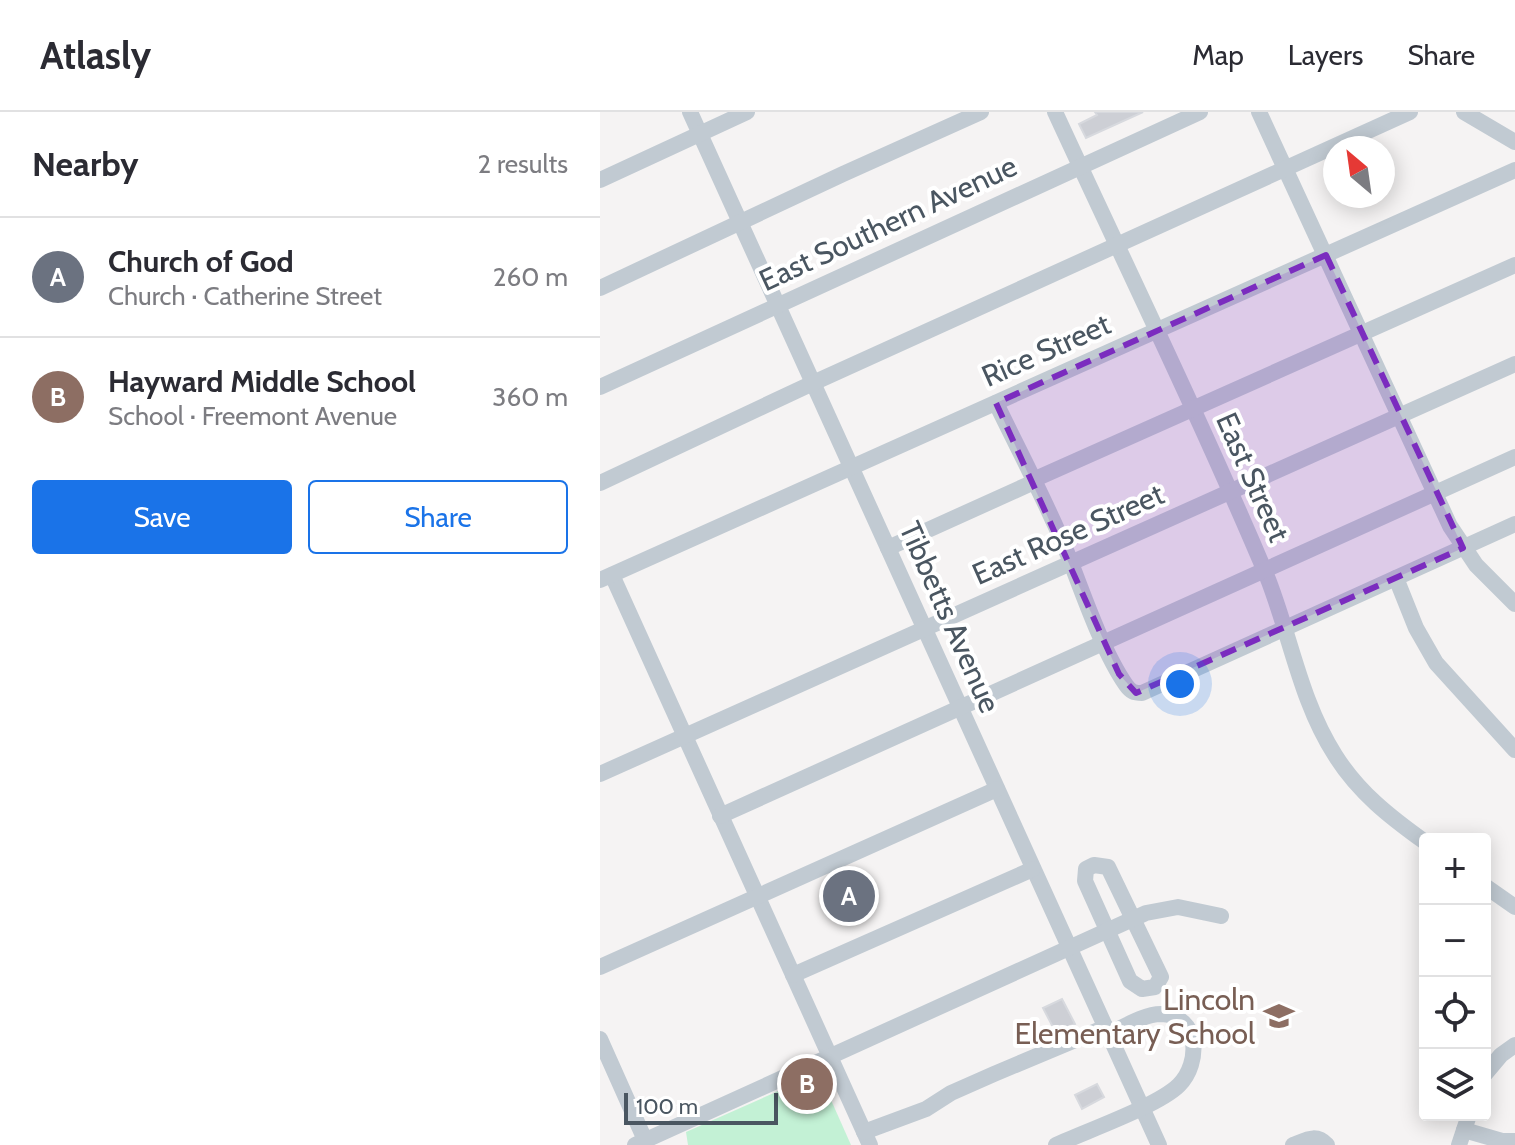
<!DOCTYPE html>
<html lang="en">
<head>
<meta charset="utf-8">
<style>
  body { margin:0; font-family:Cabin,sans-serif; background:#f2f2f3; color:#2b2b33 }
  .controls { position:absolute; right:24px; bottom:24px; display:grid; overflow:hidden; border-radius:8px; box-shadow:0 4px 20px #0003 }
  .controls button { width:72px; height:72px; display:grid; place-items:center; padding:0; border:0; border-bottom:2px solid #e1e1e2; background:#fff; color:#2b2b33; font:40px sans-serif }
  .compass { position:absolute; left:723px; top:24px; width:72px; height:72px; border-radius:50%; background:#fff; box-shadow:0 4px 20px #0003; rotate:331deg }
  .scale { position:absolute; left:24px; bottom:20px; width:154px; box-sizing:border-box; padding-left:8px; border:4px solid #4a5661; border-top:0; font-size:22px; line-height:28px; white-space:nowrap; color:#4a5661; -webkit-text-stroke:6px #fff; paint-order:stroke }
  .you { position:absolute; left:580px; top:572px; width:28px; height:28px; margin:-20px; border:6px solid #fff; border-radius:50%; background:#1a73e8; box-shadow:0 0 0 12px #1a73e833 }
  .badge { display:grid; place-items:center; width:52px; height:52px; border-radius:50%; background:#1a73e8; color:#fff; font-size:26px; font-weight:700 }
  .pin { position:absolute; translate:-50% -50%; border:4px solid #fff; box-shadow:0 2px 8px #0006 }
  .list { margin:0; padding:0; list-style:none }
  h2 { display:flex; justify-content:space-between; align-items:center; height:104px; margin:0; padding:0 32px; font-size:34px }
  h2 small { font-size:26px; font-weight:400; color:#7c7c81 }
  .list li { display:grid; grid-template-columns:52px 1fr auto; gap:24px; align-items:center; box-sizing:border-box; height:120px; padding:0 32px; border-top:2px solid #e1e1e2 }
  .list b { display:block; font-size:30px; white-space:nowrap }
  .list p { margin:0; font-size:26px; white-space:nowrap; color:#7c7c81 }
  .list em { font-size:26px; font-style:normal; color:#7c7c81 }
  .actions { display:flex; gap:16px; padding:24px 32px }
  .actions a { flex:1; padding:18px 0; border:2px solid #1a73e8; border-radius:8px; text-align:center; font-size:28px; color:#1a73e8 }
  .actions .main { background:#1a73e8; color:#fff }
  .icon { flex:none; width:44px; height:44px; fill:none; stroke:currentColor; stroke-width:2; stroke-linecap:round; stroke-linejoin:round }
  .map { position:relative; flex:none; width:915px; height:1033px; overflow:hidden }
  header { display:flex; align-items:center; gap:48px; box-sizing:border-box; height:112px; padding:0 40px; background:#fff; border-bottom:2px solid #e1e1e2 }
  header strong { font-size:38px }
  nav { display:flex; gap:44px; margin-inline-start:auto; font-size:28px }
  main { display:flex }
  aside { flex:1; background:#fff }
  .map>svg:first-child { display:block }
  .green { fill:#c3f1d5 }
  .building { fill:#cdcfd5; stroke:#d7d9de; stroke-width:2 }
  .lines { fill:none; stroke-linecap:round; stroke-linejoin:round }
  .minor { stroke:#c1cad2; stroke-width:16 }
  .marked { fill:#7b2cbf; fill-opacity:0.2; stroke:#7b2cbf; stroke-width:6; stroke-dasharray:16 10; stroke-linejoin:round }
  .labels { text-anchor:middle; dominant-baseline:central; stroke-width:8; stroke-linejoin:round; paint-order:stroke }
  .street-label { font-size:30px; fill:#4a5661; stroke:#fff }
  .education-label { font-size:30px; fill:#785e54; stroke:#fff; text-anchor:end }
</style>
</head>
<body>
<header>
<strong>Atlasly</strong>
<nav><a>Map</a><a>Layers</a><a>Share</a></nav>
</header>
<main>
<aside>
<h2>Nearby<small>2 results</small></h2>
<ul class="list">
<li><span class="badge" style="background:#6b7280">A</span><div><b>Church of God</b><p>Church · Catherine Street</p></div><em>260 m</em></li>
<li><span class="badge" style="background:#8d6e63">B</span><div><b>Hayward Middle School</b><p>School · Freemont Avenue</p></div><em>360 m</em></li>
</ul>
<div class="actions"><a class="main">Save</a><a>Share</a></div>
</aside>
<div class="map">
<svg width="915" height="1033" viewBox="0 0 915 1033">
  <rect width="100%" height="100%" fill="#f5f3f3"/>
  <path class="green" d="M219,961L251,1033H88L86,1020Z"/>
  <g class="building">
    <path d="M495,0H543L486,26L479,12L497,3Z"/>
    <path d="M462,887L475,912L456,921L443,896Z"/>
    <path d="M497,972L504,985L482,997L475,983Z"/>
  </g>
  <g class="lines">
    <g class="minor">
      <path d="M90,0L559,1033"/>
      <path d="M455,0C526,154 600,306 666,462C690,521 700,589 735,643C758,680 790,705 825,730"/>
      <path d="M659,0L850,414L876,453L915,492"/>
      <path d="M864,0L915,30"/>
      <path d="M0,68L147,0"/>
      <path d="M0,176L243,62L381,0"/>
      <path d="M0,275L600,0"/>
      <path d="M396,291C420,341 447,391 468,443C483,482 503,540 526,573C531,580 534,581 542,581L915,412"/>
      <path d="M433,368L915,153"/>
      <path d="M0,371L213,271L810,0"/>
      <path d="M288,436L434,370"/>
      <path d="M12,463L270,1033"/>
      <path d="M796,466L816,516L836,551L915,638"/>
      <path d="M0,468L915,58"/>
      <path d="M0,662L915,252"/>
      <path d="M120,704L915,345"/>
      <path d="M494,753L508,755L561,865L555,875L542,877L530,869L485,769L486,757Z"/>
      <path d="M885,774L915,795"/>
      <path d="M0,855L397,677"/>
      <path d="M193,863L433,757"/>
      <path d="M0,927L45,1028"/>
      <path d="M885,962L901,943L915,933"/>
      <path d="M864,1018L902,1029H915"/>
      <path d="M264,1020L326,997L351,981L394,962L506,915"/>
      <path d="M35,1033L546,801L578,795L621,804"/>
      <path d="M456,1033C486,1019 558,994 579,973C601,951 600,903 561,902C544,902 524,915 509,922"/>
      <path d="M693,1033C706,1028 716,1021 727,1033"/>
      <path d="M859,1033L869,1003"/>
    </g>
  </g>
  <path class="marked" d="M726,143L863,436L536,581L519,562L396,291Z"/>
  <defs>
    <g id="school-bare" transform="scale(2.4)"><path d="M0-5L7-2L0 1L-7-2ZM-4 1L0 2.5L4 1V4Q0 6-4 4Z" fill="#8d6e63" stroke="#fff" stroke-width="2.5" paint-order="stroke"/></g>
  </defs>
  <g fill-rule="evenodd">
    <use href="#school-bare" x="679" y="904"/>
  </g>
  <g class="labels">
    <g class="street-label">
      <text transform="translate(288 111) rotate(-25)">East Southern Avenue</text>
      <text transform="translate(446 238) rotate(-24)">Rice Street</text>
      <text transform="translate(653 365) rotate(66)">East Street</text>
      <text transform="translate(468 422) rotate(-24)">East Rose Street</text>
      <text transform="translate(350 505) rotate(66)">Tibbetts Avenue</text>
    </g>
    <g class="education-label">
      <text x="655" y="887">Lincoln<tspan x="655" dy="34">Elementary School</tspan></text>
    </g>
  </g>
</svg>
<div class="controls">
<button>+</button>
<button>−</button>
<button><svg class="icon" aria-label="locate" viewBox="0 0 24 24"><circle cx="12" cy="12" r="6"/><path d="M12 2v4M12 18v4M2 12h4M18 12h4"/></svg></button>
<button><svg class="icon" aria-label="layers" viewBox="0 0 24 24"><path d="M12 4l9 5-9 5-9-5zM3 14l9 5 9-5"/></svg></button>
</div>
<svg class="compass" viewBox="-18 -18 36 36"><path d="M0-13l5 13h-10z" fill="#e53935"/><path d="M0 13l5-13h-10z" fill="#7c7c81"/></svg>
<div class="scale">100 m</div>
<div class="you"></div>
<div class="pin badge" style="left:249px;top:784px;background:#6b7280">A</div>
<div class="pin badge" style="left:207px;top:972px;background:#8d6e63">B</div>
</div>
</main>
</body>
</html>
